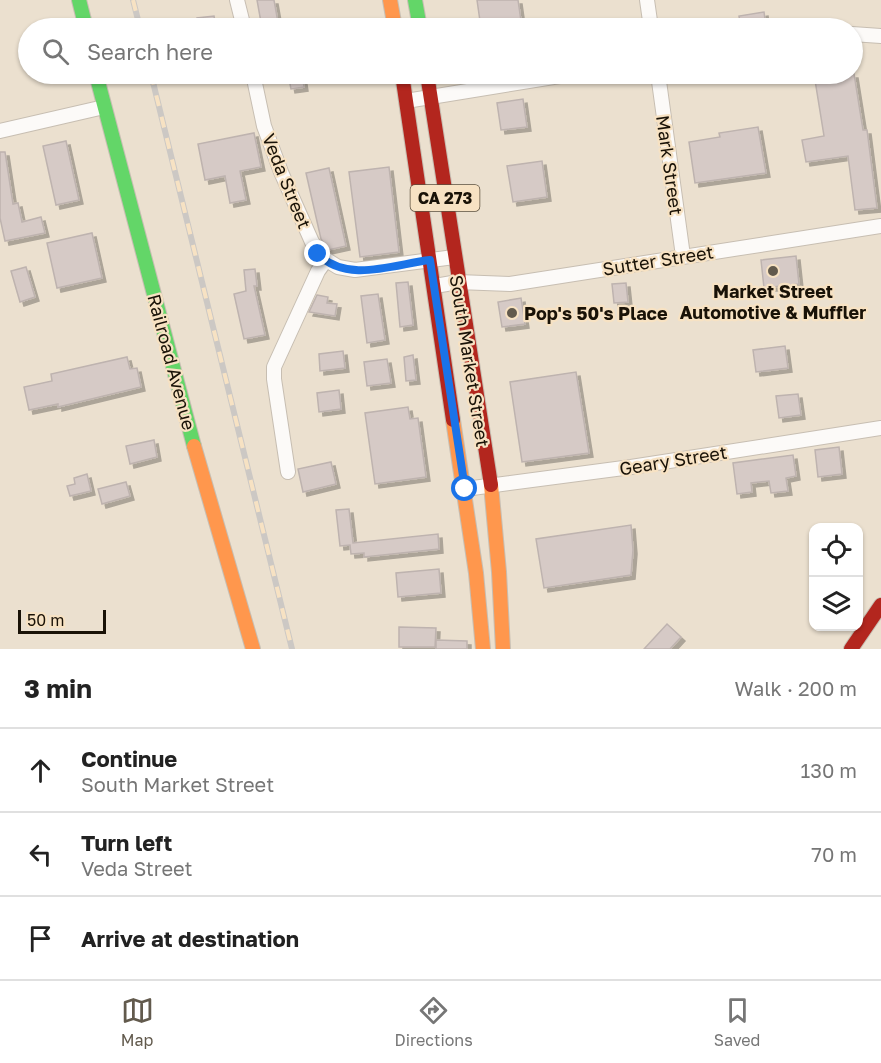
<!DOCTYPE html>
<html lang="en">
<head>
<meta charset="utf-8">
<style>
  body { margin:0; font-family:"Golos Text",sans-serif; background:#f6f6f6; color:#222 }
  .controls { position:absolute; right:18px; bottom:18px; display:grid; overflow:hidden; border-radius:12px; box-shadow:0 2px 4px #0004 }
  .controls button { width:54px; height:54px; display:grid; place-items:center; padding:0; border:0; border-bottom:2px solid #e0e0e0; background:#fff; color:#222; font:30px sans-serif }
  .scale { position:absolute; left:18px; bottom:15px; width:88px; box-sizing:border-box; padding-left:6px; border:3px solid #191207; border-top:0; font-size:16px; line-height:21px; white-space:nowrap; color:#191207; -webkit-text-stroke:4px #f7e2c3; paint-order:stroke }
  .stop { position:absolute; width:18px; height:18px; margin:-14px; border:4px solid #1a73e8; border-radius:50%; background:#fff }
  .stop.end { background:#1a73e8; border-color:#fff; box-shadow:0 2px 6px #0008 }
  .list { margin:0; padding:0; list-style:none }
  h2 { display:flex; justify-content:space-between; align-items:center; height:78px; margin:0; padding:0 24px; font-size:26px }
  h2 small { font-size:20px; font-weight:400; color:#767676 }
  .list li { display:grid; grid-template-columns:39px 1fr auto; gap:18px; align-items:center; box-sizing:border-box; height:84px; padding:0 24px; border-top:2px solid #e0e0e0 }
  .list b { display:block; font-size:22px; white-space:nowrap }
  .list p { margin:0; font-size:20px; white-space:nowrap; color:#767676 }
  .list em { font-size:20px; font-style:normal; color:#767676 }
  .icon { flex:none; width:33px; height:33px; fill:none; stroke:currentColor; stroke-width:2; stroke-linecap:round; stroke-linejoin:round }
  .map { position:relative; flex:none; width:881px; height:649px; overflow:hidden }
  .search { position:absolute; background:#fff; box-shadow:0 2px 4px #0004; left:18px; right:18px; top:18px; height:66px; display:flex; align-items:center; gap:15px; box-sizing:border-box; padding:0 21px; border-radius:33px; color:#767676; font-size:22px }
  .sheet { height:330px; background:#fff }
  nav { display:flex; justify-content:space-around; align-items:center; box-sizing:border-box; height:84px; border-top:2px solid #e0e0e0; background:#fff; font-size:16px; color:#767676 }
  nav a { display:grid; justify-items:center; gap:3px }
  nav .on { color:#625a4d }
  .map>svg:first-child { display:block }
  .building { fill:#d6cac6; stroke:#beb3af; stroke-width:1.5; filter:url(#shadow) }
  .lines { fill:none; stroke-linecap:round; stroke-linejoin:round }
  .street-casing { stroke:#c7beb2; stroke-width:16 }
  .fast-casing { stroke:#c7beb2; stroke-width:16 }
  .slow-casing { stroke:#c7beb2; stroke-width:16 }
  .jam-casing { stroke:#c7beb2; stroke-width:16 }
  .street { stroke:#fcfaf8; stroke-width:14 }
  .fast { stroke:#63d668; stroke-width:14 }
  .slow { stroke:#ff974d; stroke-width:14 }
  .jam { stroke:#b3261e; stroke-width:14 }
  .rail-casing { stroke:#ccc8c4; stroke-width:6 }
  .rail { stroke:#f7e2c3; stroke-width:4; stroke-dasharray:11; stroke-linecap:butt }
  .route { stroke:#1a73e8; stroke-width:8 }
  .poi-dot { fill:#625a4d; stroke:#f7e2c3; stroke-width:2 }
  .labels { text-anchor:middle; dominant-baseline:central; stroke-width:4.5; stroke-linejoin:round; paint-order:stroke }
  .shield { fill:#f7e2c3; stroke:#5c503f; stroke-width:1.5 }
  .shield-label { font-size:16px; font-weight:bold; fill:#191207 }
  .street-label { font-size:18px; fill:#191207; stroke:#f7e2c3 }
  .poi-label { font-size:18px; font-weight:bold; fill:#191207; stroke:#f7e2c3 }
</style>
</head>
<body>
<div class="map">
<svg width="881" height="649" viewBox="0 0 881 649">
  <defs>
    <filter id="shadow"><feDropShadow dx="4" dy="4" stdDeviation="0" flood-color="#0004"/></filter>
  </defs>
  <rect width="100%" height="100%" fill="#ebe0cf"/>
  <g class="building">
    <path d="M257,0H274L279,28H262Z"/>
    <path d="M477,0H518L522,28H481Z"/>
    <path d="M764,12L766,26L741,28L739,16Z"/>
    <path d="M214,16L216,27L198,28L197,18Z"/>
    <path d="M288,74H302L304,87L291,89Z"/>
    <path d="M814,74H854L863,130H867L877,208L855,210L848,156L806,162L802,140L824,136Z"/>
    <path d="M523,99L527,127L501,130L497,103Z"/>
    <path d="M758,127L766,173L695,183L689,142L720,137L719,133Z"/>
    <path d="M254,133L261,167L240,171L246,200L230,203L225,176L205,180L198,144Z"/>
    <path d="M66,141L79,200L56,205L43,146Z"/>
    <path d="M0,152H5L13,204L18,203L22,222L41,217L45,233L5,241L0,218Z"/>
    <path d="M542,161L547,197L513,202L507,166Z"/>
    <path d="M389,167L399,252L360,257L349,172Z"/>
    <path d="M329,168L346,246L328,250L321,239L306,173Z"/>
    <path d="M92,233L102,278L57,288L47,243Z"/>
    <path d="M796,256L799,284L764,288L761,260Z"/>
    <path d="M26,267L35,297L20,302L11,271Z"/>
    <path d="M255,269L257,286H254L265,335L244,339L234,294L246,291L244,270Z"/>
    <path d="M408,282L413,325L400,327L396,283Z"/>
    <path d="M626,283L628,302L614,303L612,284Z"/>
    <path d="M378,294L385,340L367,343L361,296Z"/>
    <path d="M317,295L328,297L327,303L337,304L335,316L309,312Z"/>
    <path d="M521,298L525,324L502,327L498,302Z"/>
    <path d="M785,346L788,368L756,372L753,350Z"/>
    <path d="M343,351L345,368L320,371L319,354Z"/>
    <path d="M413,355L416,380L406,381L404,357Z"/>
    <path d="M127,357L130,369L137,368L141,387L58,407V404L29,410L24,387L52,381L51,374Z"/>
    <path d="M387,359L391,383L367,386L364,362Z"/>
    <path d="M576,372L589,453L522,462L510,382Z"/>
    <path d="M339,390L341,409L319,412L317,393Z"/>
    <path d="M798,394L801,415L779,418L776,396Z"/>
    <path d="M408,407L410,419L418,418L426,477L375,484L365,413Z"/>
    <path d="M154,440L157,457L130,464L126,446Z"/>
    <path d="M839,447L842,474L818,477L815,450Z"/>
    <path d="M793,455L796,476L786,478L788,491L771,493L769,481L751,483L752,492L737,494L733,463Z"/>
    <path d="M331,462L336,484L303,492L298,469Z"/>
    <path d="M87,474L91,491L70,496L67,486L75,484L74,478Z"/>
    <path d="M126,482L130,496L102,504L98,489Z"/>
    <path d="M349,509L353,543L438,534L439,549L364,557V553L351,554L350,545L340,546L336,510Z"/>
    <path d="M631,525L633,550L631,575L544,588L536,539Z"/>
    <path d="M439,569L441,593L398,597L396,573Z"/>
    <path d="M667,624L681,637L670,649H644Z"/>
    <path d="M399,627L436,628L435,647H399Z"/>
    <path d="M436,640L467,641V649H436Z"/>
  </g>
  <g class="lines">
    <g class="street-casing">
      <g id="street">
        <path d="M237,0L244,28"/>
        <path d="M647,0L651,28"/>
        <path d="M852,34L881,36"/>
        <path d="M253,74L264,126L281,172L312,242L322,257L338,267L355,270L454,257"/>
        <path d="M658,74L683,256"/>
        <path d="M406,101L572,74"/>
        <path d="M0,131L104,107"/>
        <path d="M435,286L458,282L510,284L881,226"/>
        <path d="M288,472L274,379V367L318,271L326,260"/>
        <path d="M465,489L631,467L881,428"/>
      </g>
    </g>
    <g class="fast-casing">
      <g id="fast">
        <path d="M79,0L86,28"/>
        <path d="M415,0L420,28"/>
        <path d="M96,74L194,446"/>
      </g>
    </g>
    <g class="slow-casing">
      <g id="slow">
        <path d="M390,0L395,28"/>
        <path d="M453,420L476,573L483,649"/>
        <path d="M194,446L253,649"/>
        <path d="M491,485L499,572L503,649"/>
      </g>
    </g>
    <g class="jam-casing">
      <g id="jam">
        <path d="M402,74L453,420"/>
        <path d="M427,74L491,485"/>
        <path d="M851,649L881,605"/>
      </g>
    </g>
    <use href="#street" class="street"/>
    <use href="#fast" class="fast"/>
    <use href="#slow" class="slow"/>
    <use href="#jam" class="jam"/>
    <g class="rail-casing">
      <g id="rail">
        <path d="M133,0L140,28"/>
        <path d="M151,74L292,649"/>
      </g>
    </g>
    <use href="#rail" class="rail"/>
  </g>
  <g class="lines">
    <path class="route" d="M318,254C347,284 395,264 430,260L465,489"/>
  </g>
  <g class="poi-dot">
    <circle cx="773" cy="271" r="6"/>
    <circle cx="512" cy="313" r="6"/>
  </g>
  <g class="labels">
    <rect class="shield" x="410.5" y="185" width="69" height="26" rx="4.5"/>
    <g class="shield-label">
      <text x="445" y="198">CA 273</text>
    </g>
    <g class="street-label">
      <text transform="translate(670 165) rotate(82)">Mark Street</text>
      <text transform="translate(287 181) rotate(68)">Veda Street</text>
      <text transform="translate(658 260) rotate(-9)">Sutter Street</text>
      <text transform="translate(470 361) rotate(81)">South Market Street</text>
      <text transform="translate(172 362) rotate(75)">Railroad Avenue</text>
      <text transform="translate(673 460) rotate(-9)">Geary Street</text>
    </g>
    <g class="poi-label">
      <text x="773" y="291">Market Street<tspan x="773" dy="21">Automotive &amp; Muffler</tspan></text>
      <text x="524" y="313" text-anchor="start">Pop's 50's Place</text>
    </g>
  </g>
</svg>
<div class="controls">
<button><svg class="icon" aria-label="locate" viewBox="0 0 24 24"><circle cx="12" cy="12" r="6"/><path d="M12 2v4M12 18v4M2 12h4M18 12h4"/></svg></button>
<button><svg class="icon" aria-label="layers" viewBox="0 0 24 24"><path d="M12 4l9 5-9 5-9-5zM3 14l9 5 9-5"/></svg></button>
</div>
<div class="scale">50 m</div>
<div class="stop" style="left:465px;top:489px"></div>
<div class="stop end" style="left:318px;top:254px"></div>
<div class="search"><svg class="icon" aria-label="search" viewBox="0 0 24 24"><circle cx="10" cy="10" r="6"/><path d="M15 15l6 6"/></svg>Search here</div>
</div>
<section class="sheet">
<h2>3 min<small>Walk · 200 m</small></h2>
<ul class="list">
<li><svg class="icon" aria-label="ahead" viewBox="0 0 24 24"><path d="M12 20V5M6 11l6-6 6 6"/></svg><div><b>Continue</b><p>South Market Street</p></div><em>130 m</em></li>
<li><svg class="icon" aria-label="left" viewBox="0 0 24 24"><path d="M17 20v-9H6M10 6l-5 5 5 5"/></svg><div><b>Turn left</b><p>Veda Street</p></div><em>70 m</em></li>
<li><svg class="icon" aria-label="arrive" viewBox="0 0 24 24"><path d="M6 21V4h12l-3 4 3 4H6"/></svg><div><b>Arrive at destination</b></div></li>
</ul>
</section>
<nav>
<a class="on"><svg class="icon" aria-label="map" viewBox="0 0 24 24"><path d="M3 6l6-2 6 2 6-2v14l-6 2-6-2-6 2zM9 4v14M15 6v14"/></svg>Map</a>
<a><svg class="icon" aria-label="directions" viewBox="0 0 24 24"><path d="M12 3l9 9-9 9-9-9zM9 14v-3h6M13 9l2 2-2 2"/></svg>Directions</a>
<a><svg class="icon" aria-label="saved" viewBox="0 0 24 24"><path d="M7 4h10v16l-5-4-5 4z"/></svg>Saved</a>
</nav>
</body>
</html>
